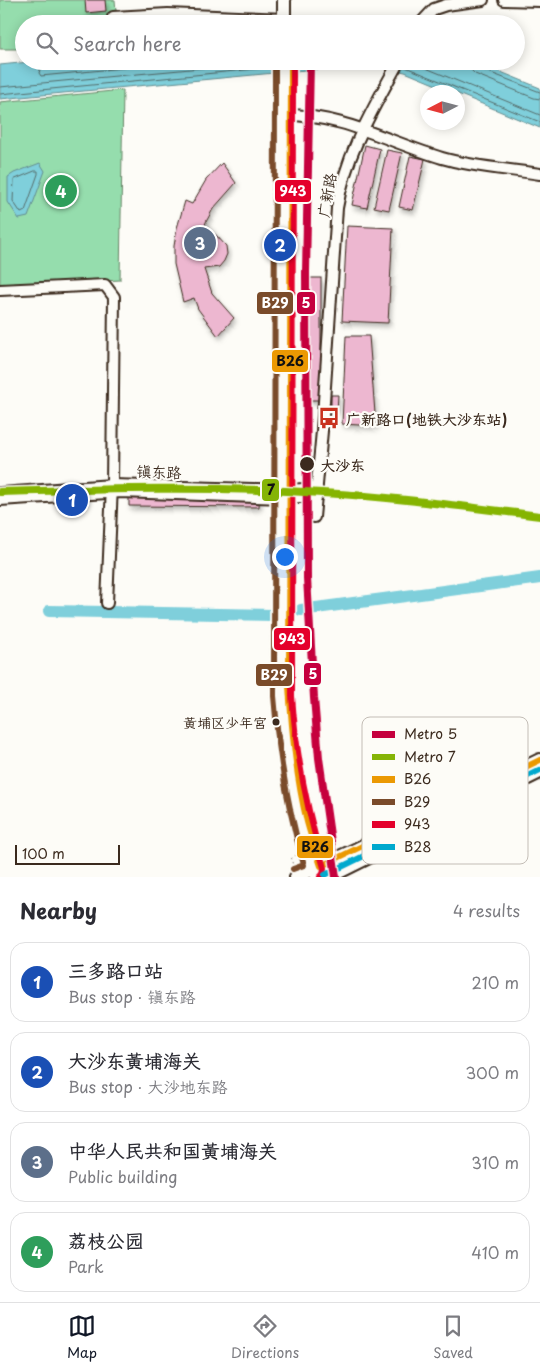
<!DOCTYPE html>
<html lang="en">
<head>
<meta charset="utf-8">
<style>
  body { margin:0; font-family:"Playpen Sans","LXGW WenKai TC",sans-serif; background:#f2f2f3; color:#2b2b33 }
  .compass { position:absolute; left:420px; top:85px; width:45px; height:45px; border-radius:50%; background:#fff; box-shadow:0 2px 12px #0003; rotate:264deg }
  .scale { position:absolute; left:15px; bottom:12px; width:105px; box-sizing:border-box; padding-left:5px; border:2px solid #3b2a1e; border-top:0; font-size:14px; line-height:18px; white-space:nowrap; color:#3b2a1e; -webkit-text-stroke:4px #fdfcf7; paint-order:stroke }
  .you { position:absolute; left:284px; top:556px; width:18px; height:18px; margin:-12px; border:4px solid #fff; border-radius:50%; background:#1a73e8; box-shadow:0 0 0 8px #1a73e833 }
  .badge { display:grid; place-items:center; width:32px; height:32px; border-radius:50%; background:#111827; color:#fff; font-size:16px; font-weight:700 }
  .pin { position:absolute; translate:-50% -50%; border:2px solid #fff; box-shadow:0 1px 5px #0006 }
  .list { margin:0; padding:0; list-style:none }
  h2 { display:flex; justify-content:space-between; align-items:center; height:65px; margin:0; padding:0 20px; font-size:21px }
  h2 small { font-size:16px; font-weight:400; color:#7c7c81 }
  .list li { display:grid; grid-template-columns:32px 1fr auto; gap:15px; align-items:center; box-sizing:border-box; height:80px; margin:0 10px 10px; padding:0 10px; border:1px solid #e1e1e2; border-radius:15px }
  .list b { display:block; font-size:19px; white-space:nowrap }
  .list p { margin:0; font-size:16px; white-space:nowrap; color:#7c7c81 }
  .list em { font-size:16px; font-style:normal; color:#7c7c81 }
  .icon { flex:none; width:28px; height:28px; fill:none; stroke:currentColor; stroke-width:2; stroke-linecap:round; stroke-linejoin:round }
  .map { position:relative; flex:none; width:540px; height:877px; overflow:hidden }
  .search { position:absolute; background:#fff; box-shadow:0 2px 12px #0003; left:15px; right:15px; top:15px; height:55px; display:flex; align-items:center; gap:12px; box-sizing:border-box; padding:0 18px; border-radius:28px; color:#7c7c81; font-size:19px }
  .sheet { height:425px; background:#fff }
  nav { display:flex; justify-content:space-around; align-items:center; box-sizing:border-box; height:70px; border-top:1px solid #e1e1e2; background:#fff; font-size:14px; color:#7c7c81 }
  nav a { display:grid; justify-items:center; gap:2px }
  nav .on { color:#111827 }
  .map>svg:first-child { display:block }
  .green { fill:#95ddad; stroke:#688466 }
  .water { fill:#7fcfdb; stroke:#648d8f }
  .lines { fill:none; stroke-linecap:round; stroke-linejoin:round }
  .shore { stroke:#566c6a; stroke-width:1 }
  .river { stroke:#7fcfdb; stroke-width:12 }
  .building { fill:#edb7d0; stroke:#3b2a1e; filter:url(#shadow) }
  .minor-casing { stroke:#3b2a1e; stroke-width:14 }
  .major-casing { stroke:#3b2a1e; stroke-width:16 }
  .path { stroke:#3b2a1e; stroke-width:1; stroke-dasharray:1 4; stroke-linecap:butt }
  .minor { stroke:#fdfcf7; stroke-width:10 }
  .major { stroke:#fdfcf7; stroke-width:12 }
  .bus-1-casing { stroke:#fdfcf7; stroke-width:10 }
  .bus-2-casing { stroke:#fdfcf7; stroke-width:10 }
  .bus-3-casing { stroke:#fdfcf7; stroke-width:10 }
  .bus-4-casing { stroke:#fdfcf7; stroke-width:10 }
  .bus-1 { stroke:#eb9903; stroke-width:6 }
  .bus-2 { stroke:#7a4b2a; stroke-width:6 }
  .bus-3 { stroke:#e4002b; stroke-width:6 }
  .bus-4 { stroke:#00a9ce; stroke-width:6 }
  .metro-1-casing { stroke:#fdfcf7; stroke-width:11 }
  .metro-2-casing { stroke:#fdfcf7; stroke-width:11 }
  .metro-1 { stroke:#c5003e; stroke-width:8 }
  .metro-2 { stroke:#85b406; stroke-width:8 }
  .stop-dot { fill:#3b2a1e; stroke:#fdfcf7; stroke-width:2 }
  .labels { text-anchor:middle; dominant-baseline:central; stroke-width:4.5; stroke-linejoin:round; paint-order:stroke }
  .bus-label { font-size:14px; fill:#3b2a1e; stroke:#fdfcf7; text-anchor:end }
  .street-label { font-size:15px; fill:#3b2a1e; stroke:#fdfcf7 }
  .poi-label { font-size:15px; font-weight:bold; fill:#3b2a1e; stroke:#fdfcf7; text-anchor:start }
  .stop-label { font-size:15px; font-weight:bold; fill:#3b2a1e; stroke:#fdfcf7; text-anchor:start }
  .key { fill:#fdfcf7; stroke:#c3bdb6; stroke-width:1 }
  .key-label { font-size:14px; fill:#3b2a1e }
  .line-badge { stroke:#fdfcf7; stroke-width:2 }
  .badge-label { font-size:14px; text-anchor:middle; font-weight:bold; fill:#fff }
  .pale-badge-label { font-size:14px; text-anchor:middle; font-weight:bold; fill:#111 }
</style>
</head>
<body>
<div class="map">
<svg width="540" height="877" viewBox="0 0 540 877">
  <defs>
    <filter id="shadow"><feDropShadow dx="2" dy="3.5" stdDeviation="2.5" flood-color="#0004"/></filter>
  </defs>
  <rect width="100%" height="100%" fill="#fdfcf7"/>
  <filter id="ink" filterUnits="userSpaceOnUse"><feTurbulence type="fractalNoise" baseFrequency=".02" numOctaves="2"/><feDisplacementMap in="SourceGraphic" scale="10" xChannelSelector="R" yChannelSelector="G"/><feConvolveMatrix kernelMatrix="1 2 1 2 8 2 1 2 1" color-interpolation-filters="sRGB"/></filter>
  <g filter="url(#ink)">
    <g class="green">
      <path d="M0,0H115L117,24H24V49H0Z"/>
      <path d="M123,90L120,280L0,287V102Z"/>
    </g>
    <g class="water">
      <path d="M39,61H474L540,88V128L405,72L377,66H355L306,70L0,99V65Z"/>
      <path d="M40,163L45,171L28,217L19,219L8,202V177L14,173Z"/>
    </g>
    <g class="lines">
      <g class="shore">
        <path d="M43,61L39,73L41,76L195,61"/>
        <path d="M409,61L540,115"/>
        <path d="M468,61L470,69L475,74L534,98L540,99"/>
        <path d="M474,61L475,65L478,68L540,92"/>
        <path d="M291,66L347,61"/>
        <path d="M403,66L540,122"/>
        <path d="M0,87L275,61"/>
        <path d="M0,94L276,67"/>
        <path d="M35,171H38V174L25,211L21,213L13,201L14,180Z"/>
      </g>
      <g class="river">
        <path d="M301,610L540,578"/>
        <path d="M49,611L272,615"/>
      </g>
    </g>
    <g class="building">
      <path d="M85,0H105L106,11L86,13Z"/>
      <path d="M365,145L380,149L367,208L352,205Z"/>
      <path d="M387,150L402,153L389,210L374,207Z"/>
      <path d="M410,156L425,159L413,210L399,207Z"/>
      <path d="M222,163L236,183L213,209L206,222L202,235L211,233L216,235L226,246L227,254L224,261L219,267L204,269L212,293L234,318L218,336L198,309L194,298L183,302L174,264V246L177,228L185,201L192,204L206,180Z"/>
      <path d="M347,226L393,228L388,323L342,321Z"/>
      <rect x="304" y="278" width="17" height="122"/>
      <path d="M346,336H369L376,426L342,424Z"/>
      <path d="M331,395H338L337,411H331Z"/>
      <path d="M129,488H260L259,507L129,506Z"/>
    </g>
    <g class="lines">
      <g class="minor-casing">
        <g id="minor">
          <path d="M504,0L540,1"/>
          <path d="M113,17L168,14L285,19"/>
          <path d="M420,24L434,9L446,5L483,0"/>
          <path d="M284,115C340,114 389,142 442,158C473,167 508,169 540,174"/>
          <path d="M0,290L105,285L114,297L112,485L107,603"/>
          <path d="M0,493L112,485L290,490L317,488"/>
          <path d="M0,500L122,492L283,498L317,496"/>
          <path d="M314,517L322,431L337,208C346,153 373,109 399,61"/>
        </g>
      </g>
      <g class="major-casing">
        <g id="major">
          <path d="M284,0V24"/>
          <path d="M284,61L283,696C286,758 298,818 317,877"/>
          <path d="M296,877L357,849L540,760"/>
          <path d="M329,877L540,772"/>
        </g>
      </g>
      <g class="path">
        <path d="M316,843L319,841L322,849H329L330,852"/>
        <path d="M294,868L291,859L300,852"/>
      </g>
      <use href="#minor" class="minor"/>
      <use href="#major" class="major"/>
      <g class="bus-1-casing">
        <path id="bus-1" d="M291,61L289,686C292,732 296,777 307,822C311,837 316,851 321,866L540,760"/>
      </g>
      <g class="bus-2-casing">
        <path id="bus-2" d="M275,61L274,696C278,753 288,809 304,865L293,869"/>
      </g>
      <g class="bus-3-casing">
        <path id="bus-3" d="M293,61L292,696C296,755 307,811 324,868L323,874L320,877"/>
      </g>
      <g class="bus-4-casing">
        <path id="bus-4" d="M325,875L540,770"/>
      </g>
      <use href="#bus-1" class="bus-1"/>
      <use href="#bus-2" class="bus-2"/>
      <use href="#bus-3" class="bus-3"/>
      <use href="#bus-4" class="bus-4"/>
      <g class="metro-1-casing">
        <path id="metro-1" d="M310,61L306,272L307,578L314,698L319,758L336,877"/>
      </g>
      <g class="metro-2-casing">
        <path id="metro-2" d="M0,492C107,489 215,486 322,493C395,497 467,507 540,516"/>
      </g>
      <use href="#metro-1" class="metro-1"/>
      <use href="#metro-2" class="metro-2"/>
    </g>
  </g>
  <defs>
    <g id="bus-bare" transform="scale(1.725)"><path d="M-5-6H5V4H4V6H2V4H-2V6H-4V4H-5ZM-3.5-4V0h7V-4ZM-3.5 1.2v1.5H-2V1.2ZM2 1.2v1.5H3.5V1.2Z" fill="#c8321e" stroke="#fdfcf7" stroke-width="2.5" paint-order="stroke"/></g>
  </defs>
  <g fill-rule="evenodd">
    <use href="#bus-bare" x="329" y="418"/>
  </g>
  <g class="stop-dot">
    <circle cx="307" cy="464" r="8"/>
    <circle cx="276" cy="722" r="4.5"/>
  </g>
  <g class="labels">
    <g class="bus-label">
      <text x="267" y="722">黄埔区少年宫</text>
    </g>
    <g class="street-label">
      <text transform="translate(326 195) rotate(-80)">广新路</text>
      <text transform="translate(159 471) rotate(2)">镇东路</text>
    </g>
    <g class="poi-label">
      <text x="346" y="418">广新路口(地铁大沙东站)</text>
    </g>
    <g class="stop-label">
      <text x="320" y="464">大沙东</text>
    </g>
  </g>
  <rect x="362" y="717" width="166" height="147" rx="8" class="key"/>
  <rect x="372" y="731" width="23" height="7" fill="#c5003e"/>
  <rect x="372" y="754" width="23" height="6" fill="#85b406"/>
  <rect x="372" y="776" width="23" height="7" fill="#eb9903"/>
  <rect x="372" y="799" width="23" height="6" fill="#7a4b2a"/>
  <rect x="372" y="821" width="23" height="7" fill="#e4002b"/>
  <rect x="372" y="844" width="23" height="6" fill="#00a9ce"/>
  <g class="key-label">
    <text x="404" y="739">Metro 5</text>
    <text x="404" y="762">Metro 7</text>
    <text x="404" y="784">B26</text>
    <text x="404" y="807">B29</text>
    <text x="404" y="829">943</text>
    <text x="404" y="852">B28</text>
  </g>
  <g class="line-badge">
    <rect x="274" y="179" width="38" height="24" rx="5" fill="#e4002b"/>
    <rect x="296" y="291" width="20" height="24" rx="5" fill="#c5003e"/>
    <rect x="256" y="291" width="38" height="24" rx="5" fill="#7a4b2a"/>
    <rect x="271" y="349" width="38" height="24" rx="5" fill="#eb9903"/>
    <rect x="261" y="478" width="19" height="24" rx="5" fill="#85b406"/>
    <rect x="273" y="627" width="38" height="24" rx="5" fill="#e4002b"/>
    <rect x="303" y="662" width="19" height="24" rx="5" fill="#c5003e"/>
    <rect x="255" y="663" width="38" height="24" rx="5" fill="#7a4b2a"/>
    <rect x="296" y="835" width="38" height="24" rx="5" fill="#eb9903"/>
  </g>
  <g class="badge-label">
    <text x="293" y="196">943</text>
    <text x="306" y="308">5</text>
    <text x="275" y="308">B29</text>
    <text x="292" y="644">943</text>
    <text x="313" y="679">5</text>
    <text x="274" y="680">B29</text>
  </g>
  <g class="pale-badge-label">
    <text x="290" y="366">B26</text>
    <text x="271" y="495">7</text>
    <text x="315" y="852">B26</text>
  </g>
</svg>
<svg class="compass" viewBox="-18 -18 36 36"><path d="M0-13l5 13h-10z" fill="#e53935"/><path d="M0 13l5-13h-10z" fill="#7c7c81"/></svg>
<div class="scale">100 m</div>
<div class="you"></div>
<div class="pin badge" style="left:72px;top:500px;background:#1a4fb4">1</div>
<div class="pin badge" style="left:280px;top:245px;background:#1a4fb4">2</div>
<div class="pin badge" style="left:200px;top:243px;background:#5c6f8a">3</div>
<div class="pin badge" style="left:61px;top:191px;background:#2e9e5b">4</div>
<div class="search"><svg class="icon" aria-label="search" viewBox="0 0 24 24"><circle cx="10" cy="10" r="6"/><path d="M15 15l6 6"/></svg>Search here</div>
</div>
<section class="sheet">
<h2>Nearby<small>4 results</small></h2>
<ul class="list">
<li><span class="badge" style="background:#1a4fb4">1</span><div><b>三多路口站</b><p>Bus stop · 镇东路</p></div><em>210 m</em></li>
<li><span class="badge" style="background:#1a4fb4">2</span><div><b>大沙东黄埔海关</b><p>Bus stop · 大沙地东路</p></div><em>300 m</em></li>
<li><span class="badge" style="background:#5c6f8a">3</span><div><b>中华人民共和国黄埔海关</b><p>Public building</p></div><em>310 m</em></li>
<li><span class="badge" style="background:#2e9e5b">4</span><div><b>荔枝公园</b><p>Park</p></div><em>410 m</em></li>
</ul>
</section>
<nav>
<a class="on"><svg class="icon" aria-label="map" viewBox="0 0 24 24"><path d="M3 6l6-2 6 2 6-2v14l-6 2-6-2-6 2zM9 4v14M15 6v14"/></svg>Map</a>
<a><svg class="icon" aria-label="directions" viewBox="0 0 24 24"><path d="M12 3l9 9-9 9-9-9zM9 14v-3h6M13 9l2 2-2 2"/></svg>Directions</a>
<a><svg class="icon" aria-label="saved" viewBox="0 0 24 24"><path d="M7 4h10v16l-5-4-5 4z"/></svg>Saved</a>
</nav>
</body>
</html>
